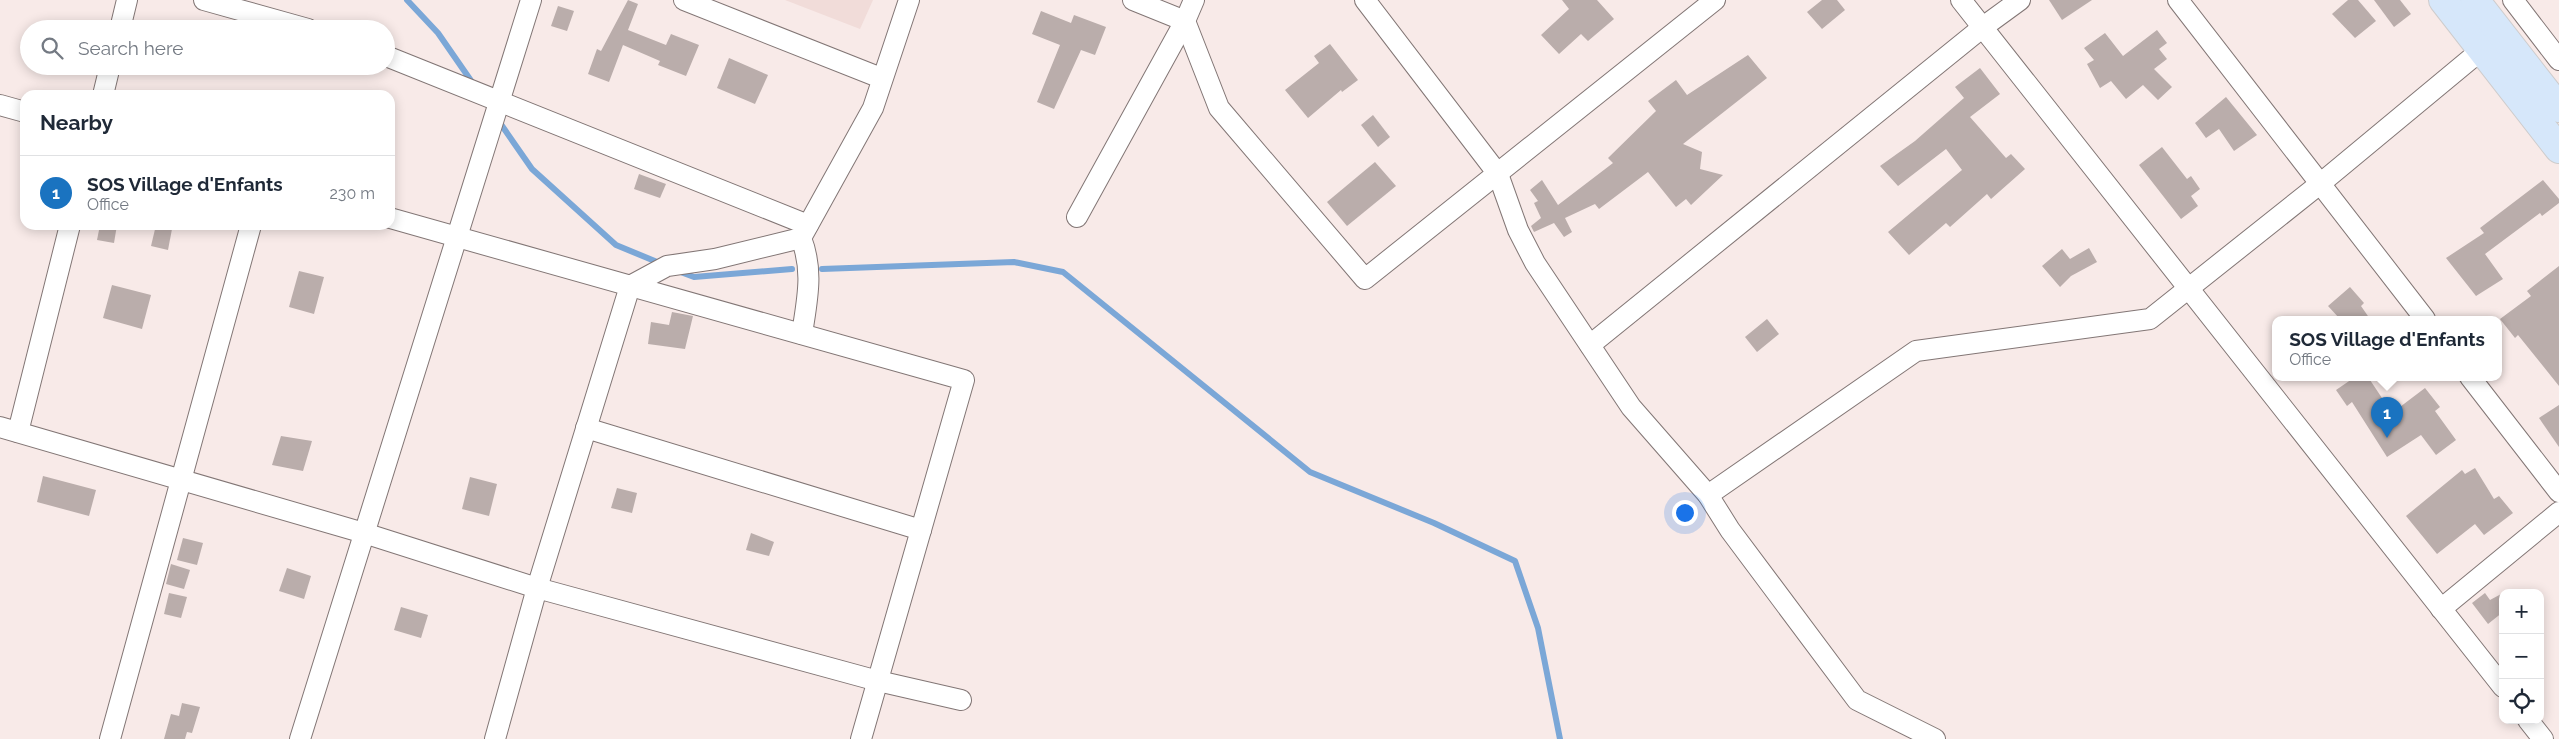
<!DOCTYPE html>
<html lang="en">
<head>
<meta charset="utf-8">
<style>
  body { margin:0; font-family:Raleway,sans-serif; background:#f6f6f7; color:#1f2937 }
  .controls { position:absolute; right:15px; bottom:15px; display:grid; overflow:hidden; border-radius:10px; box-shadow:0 2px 12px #0003 }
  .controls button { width:45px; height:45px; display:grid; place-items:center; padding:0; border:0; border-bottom:1px solid #e0e1e3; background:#fff; color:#1f2937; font:25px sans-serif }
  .you { position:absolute; left:1684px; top:512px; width:18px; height:18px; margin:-12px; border:4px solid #fff; border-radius:50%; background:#1a73e8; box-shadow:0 0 0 8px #1a73e833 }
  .badge { display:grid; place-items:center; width:32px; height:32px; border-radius:50%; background:#1a73c0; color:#fff; font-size:16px; font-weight:700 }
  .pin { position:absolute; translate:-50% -41px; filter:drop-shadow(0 1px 2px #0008) }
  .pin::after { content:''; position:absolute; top:26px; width:18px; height:15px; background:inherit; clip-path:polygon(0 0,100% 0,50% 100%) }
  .popup { position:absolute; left:2272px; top:316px; width:230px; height:65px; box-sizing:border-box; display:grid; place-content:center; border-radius:10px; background:#fff; filter:drop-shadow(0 1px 4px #0005); font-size:16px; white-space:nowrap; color:#747a83 }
  .popup b { font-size:19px; color:#1f2937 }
  .popup::after { content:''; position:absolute; left:50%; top:100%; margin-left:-10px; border:10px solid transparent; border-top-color:#fff }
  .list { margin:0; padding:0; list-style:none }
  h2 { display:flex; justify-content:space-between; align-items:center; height:65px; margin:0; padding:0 20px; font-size:21px }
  h2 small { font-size:16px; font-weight:400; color:#747a83 }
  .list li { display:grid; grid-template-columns:32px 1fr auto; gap:15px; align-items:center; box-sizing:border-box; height:75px; padding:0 20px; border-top:1px solid #e0e1e3 }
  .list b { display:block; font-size:19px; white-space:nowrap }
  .list p { margin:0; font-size:16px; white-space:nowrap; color:#747a83 }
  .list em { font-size:16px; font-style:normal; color:#747a83 }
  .icon { flex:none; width:28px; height:28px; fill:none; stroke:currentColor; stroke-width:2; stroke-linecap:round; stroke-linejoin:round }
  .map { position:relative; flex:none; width:2559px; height:739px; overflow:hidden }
  .search { position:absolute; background:#fff; box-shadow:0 2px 12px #0003; left:20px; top:20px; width:375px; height:55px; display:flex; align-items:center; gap:12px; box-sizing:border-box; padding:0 18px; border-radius:28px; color:#747a83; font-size:19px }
  .panel { position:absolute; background:#fff; box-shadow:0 2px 12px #0003; left:20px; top:90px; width:375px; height:140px; border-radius:15px }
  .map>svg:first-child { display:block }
  .built { fill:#f1dcd9 }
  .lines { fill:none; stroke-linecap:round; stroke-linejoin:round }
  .stream { stroke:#7ba7d7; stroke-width:6 }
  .building { fill:#baadab }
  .street-casing { stroke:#827675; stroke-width:22 }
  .primary-casing { stroke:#cecccc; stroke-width:30 }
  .street { stroke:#fff; stroke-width:20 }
  .primary { stroke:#d6e7fa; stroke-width:28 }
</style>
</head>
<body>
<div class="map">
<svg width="2559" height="739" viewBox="0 0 2559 739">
  <rect width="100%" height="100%" fill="#f8eae8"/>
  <path class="built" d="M785,0H873L860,29Z"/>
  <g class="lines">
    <g class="stream">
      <path d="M407,0L438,33L474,85"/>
      <path d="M498,120L532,169L616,245L662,264"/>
      <path d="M822,269L1014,262L1063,272L1310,472L1434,523L1515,561L1538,628L1560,739"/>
      <path d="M678,271L694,277L792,269"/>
    </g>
  </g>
  <g class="building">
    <path d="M628,0L638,4L628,30L666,45L671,34L699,45L686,76L658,65L660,61L623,45L609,82L588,74L597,49L601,51Z"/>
    <path d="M1562,0H1597L1614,19L1588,41L1581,34L1559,54L1541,35L1569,9Z"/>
    <path d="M1822,0H1837L1845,10L1822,29L1807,12Z"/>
    <path d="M2049,0H2092L2062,20Z"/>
    <path d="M2348,0H2358L2376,21L2355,38L2332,14Z"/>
    <path d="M2374,0H2400L2411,14L2394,27Z"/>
    <path d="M558,6L574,11L567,31L551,26Z"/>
    <path d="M1041,11L1071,23L1074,15L1106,27L1095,55L1081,50L1054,109L1037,102L1060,45L1032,34Z"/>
    <path d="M2157,30L2167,43L2159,49L2167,59L2154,69L2172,87L2158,100L2143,85L2126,99L2111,81L2100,88L2087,64L2094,60L2084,48L2105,33L2123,56Z"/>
    <path d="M1330,44L1358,80L1342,92L1341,90L1308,118L1285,90L1319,63L1314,56Z"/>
    <path d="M1748,55L1767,78L1683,144L1702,152L1700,169L1723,175L1691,205L1686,199L1676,207L1648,172L1599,209L1595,204L1565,218L1572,232L1564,237L1554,223L1534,232L1531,226L1541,218L1534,203L1538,201L1530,190L1542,180L1558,205L1613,163L1608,158L1656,111L1648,101L1676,80L1687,95Z"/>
    <path d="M729,58L768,75L755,104L717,88Z"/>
    <path d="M1980,68L2000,94L1970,117L2006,158L2011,154L2025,169L1991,199L1987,194L1950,227L1946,223L1909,255L1888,232L1962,170L1946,149L1898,186L1880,166L1915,141L1964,98L1955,87Z"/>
    <path d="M2226,97L2257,135L2234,151L2219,129L2206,138L2195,123Z"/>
    <path d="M1373,115L1390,137L1378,147L1361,125Z"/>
    <path d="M2162,147L2187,179L2191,176L2200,189L2191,196L2198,206L2181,219L2139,165Z"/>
    <path d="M1375,162L1396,186L1347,226L1327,202Z"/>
    <path d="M639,174L666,184L660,198L634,189Z"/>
    <path d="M2543,180L2559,199V203L2542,216L2540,213L2485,254L2503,279L2476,296L2446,258L2484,233L2480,228Z"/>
    <path d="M100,225H117L114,243L97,240Z"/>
    <path d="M156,225L172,229L168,250L151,246Z"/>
    <path d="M2089,248L2097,262L2071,276L2060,287L2042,266L2062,249L2070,259Z"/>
    <path d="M2559,266V386L2518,335L2515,338L2500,319L2531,296L2527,291Z"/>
    <path d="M299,271L324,277L314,314L289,307Z"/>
    <path d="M112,285L151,295L142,329L103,318Z"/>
    <path d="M2350,287L2364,303L2361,306L2370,319H2340L2328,306Z"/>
    <path d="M672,312L693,316L685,349L648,344L651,322L669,325Z"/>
    <path d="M1767,319L1779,334L1757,352L1745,337Z"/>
    <path d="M2355,377H2368L2392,413L2425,388L2440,407L2435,411L2456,440L2436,455L2421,435L2387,457L2352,402L2347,406L2336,390Z"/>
    <path d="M2559,405V447L2539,418Z"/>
    <path d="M281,436L312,441L303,471L272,465Z"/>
    <path d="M2475,468L2494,499L2499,496L2513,513L2484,535L2475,524L2437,554L2406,516L2462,470L2465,474Z"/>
    <path d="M43,476L96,490L89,516L37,502Z"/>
    <path d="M470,477L497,484L489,516L462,509Z"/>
    <path d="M617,488L637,493L632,513L611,508Z"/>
    <path d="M751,533L774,542L769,556L746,550Z"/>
    <path d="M183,538L203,543L197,565L177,560Z"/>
    <path d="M171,564L190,570L184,589L166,584Z"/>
    <path d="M287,568L311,576L304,599L279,591Z"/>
    <path d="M169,593L187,597L181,618L164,614Z"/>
    <path d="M2485,593L2490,600L2503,593V612L2488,624L2472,603Z"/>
    <path d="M401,607L428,615L421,638L394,630Z"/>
    <path d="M182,703L200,707L192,733L187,732L185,739H164L171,714L179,716Z"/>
  </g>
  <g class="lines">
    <g class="street-casing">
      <g id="street">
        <path d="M204,0L308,29"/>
        <path d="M684,0L881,78"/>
        <path d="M1133,0L1185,21L1219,108L1365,279L1715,0"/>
        <path d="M1365,0L1498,174L1518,230L1535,263L1631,407L1708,495L1730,530L1857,700L1935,739"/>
        <path d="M1961,0L2503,687"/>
        <path d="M2178,0L2425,319"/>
        <path d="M2513,0L2559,60"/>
        <path d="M120,29L127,0"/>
        <path d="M386,56L808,225"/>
        <path d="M103,95L110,66"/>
        <path d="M0,105L25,112"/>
        <path d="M1077,217L1185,21L1194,0"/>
        <path d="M390,218L964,380L861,739"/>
        <path d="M801,238C814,271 807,300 802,334"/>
        <path d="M1590,345L1983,27L2020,0"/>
        <path d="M2470,377L2559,492"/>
        <path d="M0,427L364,533L537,588L878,681L961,700"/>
        <path d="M586,428L921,530"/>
        <path d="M18,432L70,225"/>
        <path d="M1708,495L1916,351L2150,319L2321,183L2491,42"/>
        <path d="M2441,609L2559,512"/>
        <path d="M2528,720L2543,739"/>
        <path d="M110,739L251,225"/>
        <path d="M300,739L531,0"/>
        <path d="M495,739L537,588L630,286L667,266L715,259L801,238L873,108L909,0"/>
      </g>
    </g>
    <g class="primary-casing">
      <g id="primary">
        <path d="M2443,0L2559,149"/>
        <path d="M2475,0L2559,108"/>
      </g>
    </g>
    <use href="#street" class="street"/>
    <use href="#primary" class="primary"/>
  </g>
</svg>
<div class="controls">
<button>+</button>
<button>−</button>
<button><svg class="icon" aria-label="locate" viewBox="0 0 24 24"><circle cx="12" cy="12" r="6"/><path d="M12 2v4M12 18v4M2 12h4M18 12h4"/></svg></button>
</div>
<div class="you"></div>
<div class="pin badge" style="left:2387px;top:438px">1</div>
<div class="popup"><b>SOS Village d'Enfants</b>Office</div>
<div class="search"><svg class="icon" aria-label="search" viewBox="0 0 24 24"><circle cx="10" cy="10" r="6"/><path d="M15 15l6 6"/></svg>Search here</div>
<section class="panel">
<h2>Nearby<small></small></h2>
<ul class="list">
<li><span class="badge">1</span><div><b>SOS Village d'Enfants</b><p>Office</p></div><em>230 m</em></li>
</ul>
</section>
</div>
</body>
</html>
